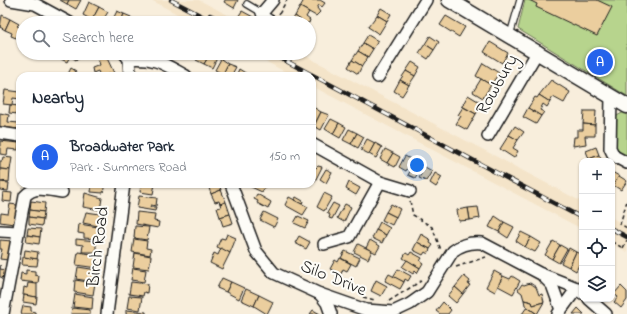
<!DOCTYPE html>
<html lang="en">
<head>
<meta charset="utf-8">
<style>
  body { margin:0; font-family:"Indie Flower",sans-serif; background:#f6f6f7; color:#1f2937 }
  .controls { position:absolute; right:12px; bottom:12px; display:grid; overflow:hidden; border-radius:8px; box-shadow:0 1px 3px #0004 }
  .controls button { width:36px; height:36px; display:grid; place-items:center; padding:0; border:0; border-bottom:1px solid #e0e1e3; background:#fff; color:#1f2937; font:20px sans-serif }
  .you { position:absolute; left:417px; top:165px; width:14px; height:14px; margin:-10px; border:3px solid #fff; border-radius:50%; background:#1a73e8; box-shadow:0 0 0 6px #1a73e833 }
  .badge { display:grid; place-items:center; width:26px; height:26px; border-radius:50%; background:#2563eb; color:#fff; font-size:13px; font-weight:700 }
  .pin { position:absolute; translate:-50% -50%; border:2px solid #fff; box-shadow:0 1px 4px #0006 }
  .list { margin:0; padding:0; list-style:none }
  h2 { display:flex; justify-content:space-between; align-items:center; height:52px; margin:0; padding:0 16px; font-size:17px }
  h2 small { font-size:13px; font-weight:400; color:#747a83 }
  .list li { display:grid; grid-template-columns:26px 1fr auto; gap:12px; align-items:center; box-sizing:border-box; height:64px; padding:0 16px; border-top:1px solid #e0e1e3 }
  .list b { display:block; font-size:15px; white-space:nowrap }
  .list p { margin:0; font-size:13px; white-space:nowrap; color:#747a83 }
  .list em { font-size:13px; font-style:normal; color:#747a83 }
  .icon { flex:none; width:22px; height:22px; fill:none; stroke:currentColor; stroke-width:2; stroke-linecap:round; stroke-linejoin:round }
  .map { position:relative; flex:none; width:627px; height:314px; overflow:hidden }
  .search { position:absolute; background:#fff; box-shadow:0 1px 3px #0004; left:16px; top:16px; width:300px; height:44px; display:flex; align-items:center; gap:10px; box-sizing:border-box; padding:0 14px; border-radius:22px; color:#747a83; font-size:15px }
  .panel { position:absolute; background:#fff; box-shadow:0 1px 3px #0004; left:16px; top:72px; width:300px; height:116px; border-radius:12px }
  .map>svg:first-child { display:block }
  .built { fill:#f4e4c9 }
  .green { fill:#b7d48d; stroke:#6a7854 }
  .building { fill:#ebce9e; stroke:#1c1c1c }
  .lines { fill:none; stroke-linecap:round; stroke-linejoin:round }
  .service-casing { stroke:#1c1c1c; stroke-width:8 }
  .minor-casing { stroke:#1c1c1c; stroke-width:14 }
  .tertiary-casing { stroke:#1c1c1c; stroke-width:17 }
  .path { stroke:#1c1c1c; stroke-width:1.5; stroke-dasharray:4 3; stroke-linecap:butt }
  .service { stroke:#fdfcf7; stroke-width:5.5 }
  .minor { stroke:#fdfcf7; stroke-width:11 }
  .tertiary { stroke:#fdfcf7; stroke-width:14 }
  .rail-casing { stroke:#1c1c1c; stroke-width:4.5 }
  .rail { stroke:#fdfcf7; stroke-width:3; stroke-dasharray:9; stroke-linecap:butt }
  .path-bridge { stroke:#1c1c1c; stroke-width:1.5; stroke-dasharray:4 3; stroke-linecap:butt }
  .labels { text-anchor:middle; dominant-baseline:central; stroke-width:4; stroke-linejoin:round; paint-order:stroke }
  .street-label { font-size:18px; fill:#1c1c1c; stroke:#fdfcf7 }
</style>
</head>
<body>
<div class="map">
<svg width="627" height="314" viewBox="0 0 627 314">
  <rect width="100%" height="100%" fill="#f8eedc"/>
  <filter id="ink" filterUnits="userSpaceOnUse"><feTurbulence type="fractalNoise" baseFrequency=".025" numOctaves="2"/><feDisplacementMap in="SourceGraphic" scale="8" xChannelSelector="R" yChannelSelector="G"/><feConvolveMatrix kernelMatrix="1 2 1 2 8 2 1 2 1" color-interpolation-filters="sRGB"/></filter>
  <g filter="url(#ink)">
    <g class="built">
      <path d="M151,0H199L243,23H194Z"/>
      <path d="M250,53H300L582,202V229L312,86V76H293Z"/>
      <path d="M612,218L627,226V252L612,244Z"/>
    </g>
    <g class="green">
      <path d="M525,0H627V96L518,29Z"/>
      <path d="M624,112L627,114V159C607,148 614,137 615,117Z"/>
    </g>
    <g class="building">
      <path d="M60,0H69L67,4Z"/>
      <path d="M69,0H81L76,9L67,4Z"/>
      <path d="M225,0H238L234,8L224,2Z"/>
      <path d="M304,0H320L325,3L322,7L319,5L317,8L320,12L316,16L300,7Z"/>
      <path d="M529,0H597L612,7L597,36L536,7L537,4Z"/>
      <path d="M89,2L99,7L92,20L83,15Z"/>
      <path d="M99,7L108,12L101,23L92,20Z"/>
      <path d="M300,7L309,12L306,17L310,20L309,23H305L295,16Z"/>
      <path d="M381,8L391,14L387,21L377,15Z"/>
      <path d="M117,11L124,14L120,23H111Z"/>
      <path d="M242,11L264,23H249L238,17Z"/>
      <path d="M124,14L131,17L129,23H120Z"/>
      <path d="M2,15L10,19L5,30L0,27Z"/>
      <path d="M377,15L387,21L379,34L368,27Z"/>
      <path d="M295,16L303,22L305,23H290Z"/>
      <path d="M446,16L465,27L459,37L440,25Z"/>
      <path d="M131,18L135,19L133,23H129Z"/>
      <path d="M10,19L19,24L17,26L21,28L16,38L11,36L12,33L5,30Z"/>
      <path d="M368,35L378,41L373,49L363,43Z"/>
      <path d="M430,36L439,42L434,50L425,44Z"/>
      <path d="M490,42L508,53L502,63L484,52Z"/>
      <path d="M363,43L373,49L368,57L358,51Z"/>
      <path d="M425,44L434,50L428,59L419,53Z"/>
      <path d="M358,51L368,57L362,66L352,60Z"/>
      <path d="M65,53H83L79,59L77,58L76,60L70,56L67,62L61,59Z"/>
      <path d="M187,53H196L193,58L186,54Z"/>
      <path d="M200,53L210,54L204,64L196,60Z"/>
      <path d="M210,54L217,58L212,68L204,64Z"/>
      <path d="M106,56L114,73L100,76L98,71L93,73L92,68L100,65L98,59Z"/>
      <path d="M221,59L228,64L223,74L215,70Z"/>
      <path d="M352,60L362,66L358,74L348,67Z"/>
      <path d="M412,62L420,67L415,76L406,71Z"/>
      <path d="M483,63L499,73L491,85L476,76Z"/>
      <path d="M228,64L236,67L231,76L223,74Z"/>
      <path d="M71,68L76,71L74,74L76,76H67Z"/>
      <path d="M239,69L247,74L246,76H236Z"/>
      <path d="M406,71L415,76L409,85L400,80Z"/>
      <path d="M481,79L491,85L483,98L473,92Z"/>
      <path d="M400,80L409,85L402,96L394,91Z"/>
      <path d="M551,80L570,92L564,103L553,97L550,102L539,95Z"/>
      <path d="M5,90L20,92V99L13,98L12,105L3,104Z"/>
      <path d="M468,95L483,104L476,114L462,106Z"/>
      <path d="M539,95L550,102L547,107L543,104L540,110L544,112L541,116L528,108L535,97L537,98Z"/>
      <path d="M10,105L19,106L18,114L9,113Z"/>
      <path d="M313,107L321,112L314,126L312,125Z"/>
      <path d="M463,107L476,114L467,130L456,124L461,116L458,115Z"/>
      <path d="M528,108L541,116L536,124L523,117Z"/>
      <path d="M584,111H596L595,125L583,124Z"/>
      <path d="M321,112L329,115L321,130L314,126Z"/>
      <path d="M0,113L9,115L8,122L19,123L18,129L0,127Z"/>
      <path d="M331,119L339,123L333,134L325,129Z"/>
      <path d="M339,123L346,127L340,138L333,134Z"/>
      <path d="M583,124L595,125V136H585L586,144L573,146L574,137H577V130H583Z"/>
      <path d="M515,126L524,132L518,140L509,135Z"/>
      <path d="M349,129L357,133L351,144L343,140Z"/>
      <path d="M357,133L364,137L358,148L351,144Z"/>
      <path d="M509,135L518,140L513,148L518,151L514,158L500,149Z"/>
      <path d="M367,139L375,143L369,154L361,150Z"/>
      <path d="M0,141L19,143L18,150L8,149L7,155L0,154Z"/>
      <path d="M375,143L382,147L376,158L369,154Z"/>
      <path d="M596,147L599,155L589,159L586,151Z"/>
      <path d="M385,149L393,153L387,163L380,159Z"/>
      <path d="M393,153L400,157L395,167L387,163Z"/>
      <path d="M599,155L602,161H590L589,159Z"/>
      <path d="M405,156L412,160L406,171L399,167Z"/>
      <path d="M3,157L12,158L10,170L0,169V161H2Z"/>
      <path d="M414,164L421,168L415,178L408,175Z"/>
      <path d="M313,166L316,168L318,166L322,167L315,181L312,179Z"/>
      <path d="M425,167L432,171L426,181L419,178Z"/>
      <path d="M0,169L10,170L9,182L0,181Z"/>
      <path d="M326,169L332,172L326,183L320,179Z"/>
      <path d="M612,172L619,176L613,185L612,184Z"/>
      <path d="M435,173L442,177L436,187L430,183Z"/>
      <path d="M619,176L627,181L621,190L613,185Z"/>
      <path d="M0,182L9,183L8,191L0,190Z"/>
      <path d="M349,182L360,188L356,195L346,189Z"/>
      <path d="M92,184H105L103,193L91,192Z"/>
      <path d="M141,184H155L153,194L140,192Z"/>
      <path d="M219,184L221,190L211,194L208,185Z"/>
      <path d="M250,184H265L266,185L262,192L249,186Z"/>
      <path d="M221,190L226,202L220,204L219,201L215,202L211,194Z"/>
      <path d="M3,192L12,193L11,202L2,201Z"/>
      <path d="M85,193L102,198L100,210L83,207Z"/>
      <path d="M324,193L332,197L324,211L317,207Z"/>
      <path d="M257,194L271,202L268,209L257,203L258,201L254,199Z"/>
      <path d="M139,196L157,198L156,206L151,205L150,207H156L155,211L137,208Z"/>
      <path d="M289,197L308,207L303,215L285,205Z"/>
      <path d="M296,197L303,201L302,204L294,200Z"/>
      <path d="M31,201L45,203L44,212L30,210Z"/>
      <path d="M226,202L230,214L220,217L217,208L221,207L220,204Z"/>
      <path d="M333,203L339,206L332,219L329,218L330,215L327,213Z"/>
      <path d="M10,204L17,205L14,224L0,222L1,213L8,214Z"/>
      <path d="M345,204L351,207L344,222L337,218Z"/>
      <path d="M391,204L400,209L396,217L386,212Z"/>
      <path d="M478,207L480,218L470,220L468,208Z"/>
      <path d="M468,208L470,220L459,221L457,210Z"/>
      <path d="M30,210L44,212L43,219L29,217Z"/>
      <path d="M86,212L100,214L98,226L83,223Z"/>
      <path d="M137,212L155,214L154,221L159,222L158,228L136,224Z"/>
      <path d="M264,212L278,219L274,227L260,220Z"/>
      <path d="M386,212L396,217L392,225L382,220Z"/>
      <path d="M230,214L233,223L223,226L220,217Z"/>
      <path d="M298,216L309,221L305,228L294,223Z"/>
      <path d="M495,216L504,222L499,232L489,227Z"/>
      <path d="M29,217L43,219L42,226L29,224Z"/>
      <path d="M380,222L390,228L386,235L376,230Z"/>
      <path d="M504,222L514,227L508,238L499,232Z"/>
      <path d="M79,224L98,227V239L84,238V234L78,233Z"/>
      <path d="M135,226L149,227L147,240L134,238Z"/>
      <path d="M28,228L41,229L40,237L27,235Z"/>
      <path d="M376,230L386,235L382,243L372,238Z"/>
      <path d="M521,232L531,237L525,247L516,241Z"/>
      <path d="M227,234L236,238L230,253L217,247L221,238L225,239Z"/>
      <path d="M421,234L431,240L430,243L433,245L430,249L417,242Z"/>
      <path d="M27,235L40,237L39,244L26,242Z"/>
      <path d="M299,236L310,242L306,249L295,243Z"/>
      <path d="M531,237L541,243L535,252L525,247Z"/>
      <path d="M76,239L96,241V252H82L83,245L76,244Z"/>
      <path d="M134,239L147,241L146,248L151,249L150,255L132,252Z"/>
      <path d="M0,240L12,241L8,260L0,259L2,249H0Z"/>
      <path d="M370,240L380,246L376,253L366,248Z"/>
      <path d="M553,241L560,245L552,259L545,255Z"/>
      <path d="M417,242L430,249L428,254L425,252L423,255L413,250Z"/>
      <path d="M358,244L372,251L368,259L354,252Z"/>
      <path d="M560,245L567,249L559,263L552,259Z"/>
      <path d="M221,248L230,253L222,269L210,263L214,253L218,255Z"/>
      <path d="M569,248L576,252L569,267L561,263Z"/>
      <path d="M25,250L38,252L37,259L24,257Z"/>
      <path d="M345,251L360,258L356,266L341,258Z"/>
      <path d="M78,252L98,255L97,268L76,265Z"/>
      <path d="M411,252L422,258L420,261L423,263L420,268L403,258L406,253L409,255Z"/>
      <path d="M576,252L582,255V259L576,271L569,267Z"/>
      <path d="M135,253L151,256L149,269L133,267Z"/>
      <path d="M23,257L38,259L37,266L22,265Z"/>
      <path d="M340,258L351,264L347,271L343,269L341,274L330,269L335,260L338,262Z"/>
      <path d="M407,260L420,268L417,273L415,271L413,274L402,267Z"/>
      <path d="M0,265V269L6,270L5,278L0,277Z"/>
      <path d="M78,267L97,270L95,282L76,279Z"/>
      <path d="M133,268L146,270L144,282L131,280Z"/>
      <path d="M398,269L411,276L408,281L405,279L404,282L393,277Z"/>
      <path d="M26,270L35,271V275L39,276L38,283L20,281L21,273L26,274Z"/>
      <path d="M494,271L503,276L495,292L486,287Z"/>
      <path d="M389,274L404,282L400,289L385,281Z"/>
      <path d="M464,276L470,281L468,284L470,285L463,294L455,287Z"/>
      <path d="M503,276L510,279L512,276L520,281L513,294L498,286Z"/>
      <path d="M222,278L231,282L226,292L217,288Z"/>
      <path d="M75,280L95,283L93,295L74,292Z"/>
      <path d="M376,280L387,286L381,296L371,291Z"/>
      <path d="M131,282L148,284L147,293L144,292L143,296L129,294Z"/>
      <path d="M231,282L244,288L239,299L226,292Z"/>
      <path d="M28,283L37,284V297L23,295L24,287L27,288Z"/>
      <path d="M530,283L536,287L539,295L542,294L544,302L533,305L532,302L524,300L522,293L518,290L522,284L524,285Z"/>
      <path d="M621,286L627,292V300L621,308L614,302L618,297L614,294Z"/>
      <path d="M455,287L463,294L456,303L448,296Z"/>
      <path d="M246,289L259,295L254,306L241,300Z"/>
      <path d="M75,294L93,297L92,309L73,307Z"/>
      <path d="M24,295L37,297L36,304L23,302Z"/>
      <path d="M259,295L273,302L267,314L254,306Z"/>
      <path d="M129,296L142,297L140,310L127,308Z"/>
      <path d="M524,300L532,302L533,305L544,302L537,314L525,305Z"/>
      <path d="M443,302L451,310L448,314H440L436,311Z"/>
      <path d="M23,306L31,307V311L35,312V314H21Z"/>
      <path d="M527,307L537,314H522Z"/>
      <path d="M72,308L90,310V314H71Z"/>
      <path d="M578,308L584,314H573Z"/>
      <path d="M126,310L146,312V314H126Z"/>
      <path d="M313,310L320,314H310Z"/>
    </g>
    <g class="lines">
      <g class="service-casing">
        <g id="service">
          <path d="M247,4L277,22"/>
          <path d="M510,35L520,0"/>
          <path d="M160,62L162,53"/>
        </g>
      </g>
      <g class="minor-casing">
        <g id="minor">
          <path d="M11,0L35,4L70,23"/>
          <path d="M262,13L273,0"/>
          <path d="M124,53L129,59L130,76"/>
          <path d="M129,59C154,56 166,65 186,76"/>
          <path d="M378,77L426,0"/>
          <path d="M611,96L610,148L614,156L627,163"/>
          <path d="M0,133L20,136"/>
          <path d="M488,136L538,51"/>
          <path d="M312,144L380,182L410,191"/>
          <path d="M231,184L256,251L274,273L320,294L366,310L393,312L410,304L427,292L453,251C462,244 472,242 482,243L539,273L577,288L582,293"/>
          <path d="M0,231L18,232"/>
          <path d="M324,244L349,237L380,182"/>
          <path d="M543,276L552,285L561,310"/>
          <path d="M320,294L327,303L331,314"/>
          <path d="M589,299L606,314"/>
          <path d="M3,314L25,196C35,185 48,190 62,192"/>
          <path d="M107,314L124,184"/>
          <path d="M558,314L577,288"/>
        </g>
      </g>
      <g class="tertiary-casing">
        <path id="tertiary" d="M449,0L627,106"/>
      </g>
      <g class="path">
        <path d="M279,14L287,0"/>
        <path d="M410,201L413,215L432,227L441,250"/>
        <path d="M627,201L620,224L627,228"/>
        <path d="M612,242L623,248"/>
        <path d="M456,267L486,257"/>
        <path d="M363,297L375,300"/>
        <path d="M389,301L421,281"/>
      </g>
      <use href="#service" class="service"/>
      <use href="#minor" class="minor"/>
      <use href="#tertiary" class="tertiary"/>
      <g class="rail-casing">
        <g id="rail">
          <path d="M171,0L215,23"/>
          <path d="M210,15L225,23"/>
          <path d="M271,53L582,218"/>
          <path d="M612,229L627,237"/>
        </g>
      </g>
      <use href="#rail" class="rail"/>
      <path class="path-bridge" d="M623,248L627,240"/>
    </g>
  </g>
  <g class="labels">
    <g class="street-label">
      <text transform="translate(498 85) rotate(-60)">Rowbury</text>
      <text transform="translate(99 247) rotate(-83)">Birch Road</text>
      <text transform="translate(333 279) rotate(22)">Silo Drive</text>
    </g>
  </g>
</svg>
<div class="controls">
<button>+</button>
<button>−</button>
<button><svg class="icon" aria-label="locate" viewBox="0 0 24 24"><circle cx="12" cy="12" r="6"/><path d="M12 2v4M12 18v4M2 12h4M18 12h4"/></svg></button>
<button><svg class="icon" aria-label="layers" viewBox="0 0 24 24"><path d="M12 4l9 5-9 5-9-5zM3 14l9 5 9-5"/></svg></button>
</div>
<div class="you"></div>
<div class="pin badge" style="left:600px;top:62px">A</div>
<div class="search"><svg class="icon" aria-label="search" viewBox="0 0 24 24"><circle cx="10" cy="10" r="6"/><path d="M15 15l6 6"/></svg>Search here</div>
<section class="panel">
<h2>Nearby<small></small></h2>
<ul class="list">
<li><span class="badge">A</span><div><b>Broadwater Park</b><p>Park · Summers Road</p></div><em>150 m</em></li>
</ul>
</section>
</div>
</body>
</html>
